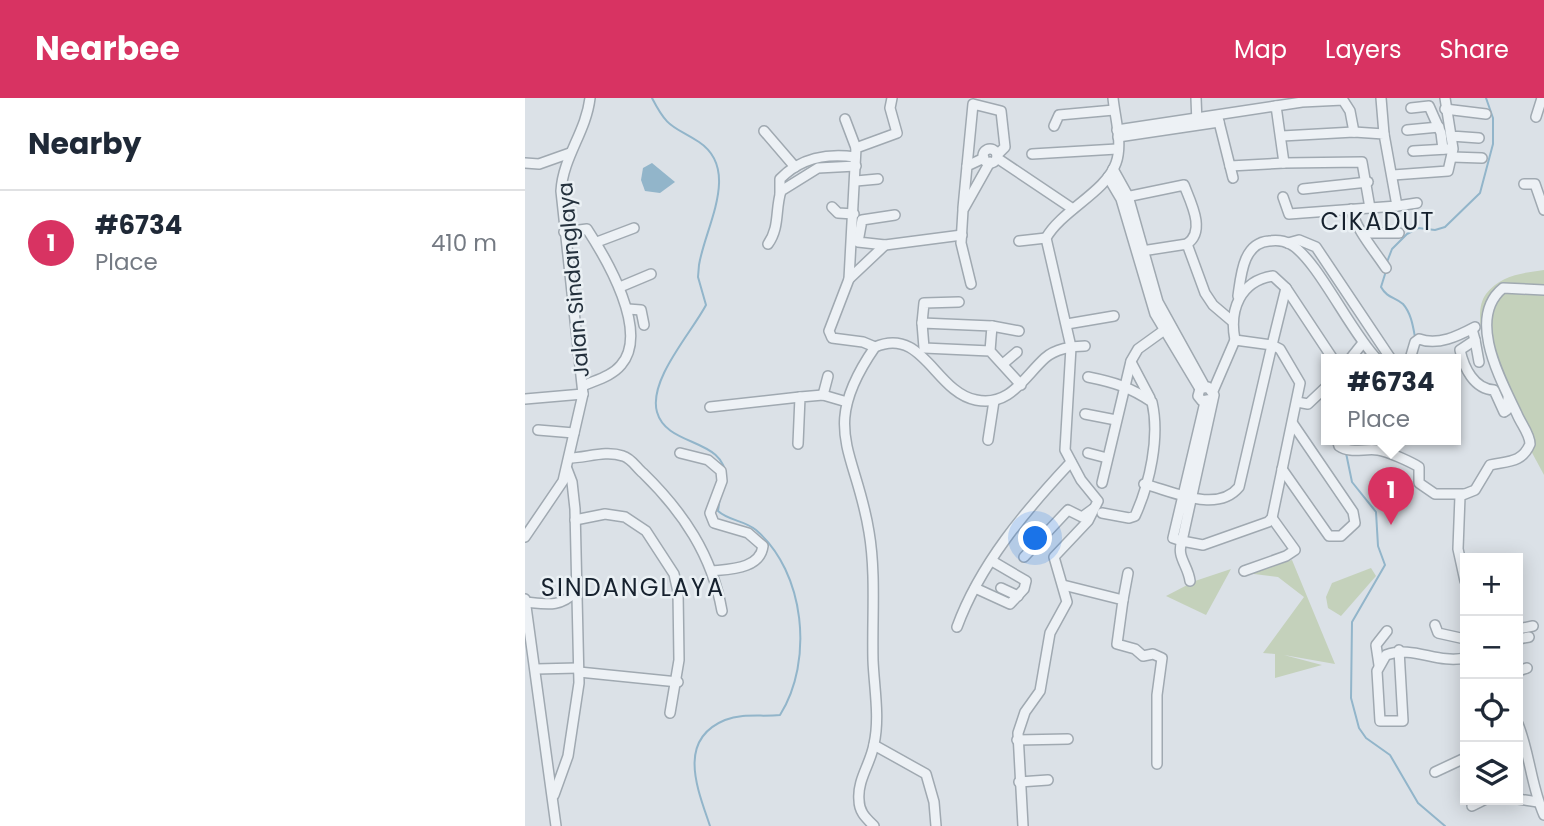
<!DOCTYPE html>
<html lang="en">
<head>
<meta charset="utf-8">
<style>
  body { margin:0; font-family:Poppins,sans-serif; background:#f6f6f7; color:#1f2937 }
  .controls { position:absolute; right:21px; bottom:21px; display:grid; overflow:hidden; border-radius:0px; box-shadow:0 4px 18px #0003 }
  .controls button { width:63px; height:63px; display:grid; place-items:center; padding:0; border:0; border-bottom:2px solid #e0e1e3; background:#fff; color:#1f2937; font:35px sans-serif }
  .you { position:absolute; left:511px; top:441px; width:24px; height:24px; margin:-18px; border:5px solid #fff; border-radius:50%; background:#1a73e8; box-shadow:0 0 0 10px #1a73e833 }
  .badge { display:grid; place-items:center; width:46px; height:46px; border-radius:50%; background:#d83362; color:#fff; font-size:23px; font-weight:700 }
  .pin { position:absolute; translate:-50% -58px; filter:drop-shadow(0 2px 4px #0008) }
  .pin::after { content:''; position:absolute; top:37px; width:24px; height:21px; background:inherit; clip-path:polygon(0 0,100% 0,50% 100%) }
  .popup { position:absolute; left:796px; top:256px; width:140px; height:91px; box-sizing:border-box; display:grid; place-content:center; border-radius:0px; background:#fff; filter:drop-shadow(0 2px 5px #0005); font-size:23px; white-space:nowrap; color:#747a83 }
  .popup b { font-size:26px; color:#1f2937 }
  .popup::after { content:''; position:absolute; left:50%; top:100%; margin-left:-14px; border:14px solid transparent; border-top-color:#fff }
  .list { margin:0; padding:0; list-style:none }
  h2 { display:flex; justify-content:space-between; align-items:center; height:91px; margin:0; padding:0 28px; font-size:30px }
  h2 small { font-size:23px; font-weight:400; color:#747a83 }
  .list li { display:grid; grid-template-columns:46px 1fr auto; gap:21px; align-items:center; box-sizing:border-box; height:105px; padding:0 28px; border-top:2px solid #e0e1e3 }
  .list b { display:block; font-size:26px; white-space:nowrap }
  .list p { margin:0; font-size:23px; white-space:nowrap; color:#747a83 }
  .list em { font-size:23px; font-style:normal; color:#747a83 }
  .icon { flex:none; width:38px; height:38px; fill:none; stroke:currentColor; stroke-width:2; stroke-linecap:round; stroke-linejoin:round }
  .map { position:relative; flex:none; width:1019px; height:728px; overflow:hidden }
  header { display:flex; align-items:center; gap:42px; box-sizing:border-box; height:98px; padding:0 35px; background:#d83362; color:#fff }
  header strong { font-size:33px }
  nav { display:flex; gap:38px; margin-inline-start:auto; font-size:24px }
  main { display:flex }
  aside { flex:1; background:#fff }
  .map>svg:first-child { display:block }
  .green { fill:#c4d1bb }
  .water { fill:#92b5ca }
  .lines { fill:none; stroke-linecap:round; stroke-linejoin:round }
  .stream { stroke:#92b5ca; stroke-width:2 }
  .minor-casing { stroke:#a0a9b1; stroke-width:12 }
  .minor { stroke:#edf1f5; stroke-width:9 }
  .labels { text-anchor:middle; dominant-baseline:central; stroke-width:5; stroke-linejoin:round; paint-order:stroke }
  .street-label { font-size:21px; fill:#24313d; stroke:#eaf0f4 }
  .quarter-label { font-size:24px; letter-spacing:2px; fill:#16212e; stroke:#eaf0f4 }
</style>
</head>
<body>
<header>
<strong>Nearbee</strong>
<nav><a>Map</a><a>Layers</a><a>Share</a></nav>
</header>
<main>
<aside>
<h2>Nearby<small></small></h2>
<ul class="list">
<li><span class="badge">1</span><div><b>#6734</b><p>Place</p></div><em>410 m</em></li>
</ul>
</aside>
<div class="map">
<svg width="1019" height="728" viewBox="0 0 1019 728">
  <rect width="100%" height="100%" fill="#dbe1e7"/>
  <g class="green">
    <path d="M1019,172V377C1001,342 935,231 961,196C976,177 997,175 1019,172Z"/>
    <path d="M767,462L810,566L759,557L797,567L750,580V556L738,555L779,499L753,479L721,475Z"/>
    <path d="M846,470L851,478L816,518L803,510L801,499L807,485Z"/>
    <path d="M706,471L681,517L641,498L670,483Z"/>
  </g>
  <path class="water" d="M127,65L150,84L135,95L120,93L116,82L118,70Z"/>
  <g class="lines">
    <g class="stream">
      <path d="M127,0C143,31 147,27 174,44C216,72 180,129 174,167L173,179L181,207C167,234 123,282 132,314C142,350 201,339 201,381"/>
      <path d="M862,164L867,151L882,136L893,130L910,132L920,129L955,95L968,46V20L961,0"/>
      <path d="M861,173L856,189C862,200 870,199 878,206C886,215 888,228 890,239"/>
      <path d="M821,355L827,384L851,414L853,448L860,467L827,524L826,600L834,630L841,640L865,657L893,705L920,728"/>
      <path d="M185,728C173,692 151,642 200,622C218,615 237,619 255,617C289,563 280,474 231,432C219,422 204,423 193,413L195,399"/>
    </g>
    <g class="minor-casing">
      <g id="minor">
        <path d="M671,0L672,25"/>
        <path d="M856,0L859,36"/>
        <path d="M920,0L926,38L954,40"/>
        <path d="M751,8L759,65L837,64L845,110"/>
        <path d="M886,10L904,8L916,35L918,51"/>
        <path d="M920,11L961,16"/>
        <path d="M1011,19L1017,0"/>
        <path d="M693,20L708,80"/>
        <path d="M320,21L331,50"/>
        <path d="M529,28L534,17L589,12"/>
        <path d="M592,32L777,4L818,2L825,13L829,34"/>
        <path d="M882,32L914,29"/>
        <path d="M239,33L270,69"/>
        <path d="M757,38L829,34L859,36L872,108L764,116L758,99"/>
        <path d="M593,39L694,24"/>
        <circle cx="465" cy="58" r="7"/>
        <path d="M888,53L923,51"/>
        <path d="M507,56L592,51"/>
        <path d="M927,59L957,60"/>
        <path d="M472,60L548,111"/>
        <path d="M0,65L14,66L45,55"/>
        <path d="M442,68L448,6L476,13L480,49L472,57"/>
        <path d="M705,68L759,65"/>
        <path d="M588,71L603,98L633,204L680,289"/>
        <path d="M868,77L923,73L928,51L926,38"/>
        <path d="M583,79L596,101L630,216L675,291"/>
        <path d="M331,83L353,81"/>
        <path d="M999,86H1010L1019,112"/>
        <path d="M778,91L843,84"/>
        <path d="M255,95V81C275,60 303,55 330,59"/>
        <path d="M601,99L659,87C666,105 681,133 662,146"/>
        <path d="M872,108L892,105"/>
        <path d="M307,109L313,115L329,116"/>
        <path d="M438,110L442,68L459,60"/>
        <path d="M826,111C831,131 849,152 861,170"/>
        <path d="M370,117L337,122L333,144L360,147L437,137"/>
        <path d="M39,134L62,131C81,160 125,234 96,267C87,278 71,282 58,288"/>
        <path d="M840,135H874"/>
        <path d="M494,143L521,140"/>
        <path d="M72,144L109,130"/>
        <path d="M763,145L774,142L791,149L866,261"/>
        <path d="M243,146C255,129 250,112 256,93L293,70L331,68"/>
        <path d="M617,153L662,146L680,195L688,207L708,224"/>
        <path d="M324,181L360,147"/>
        <path d="M446,186L436,145L438,112L465,64"/>
        <path d="M95,189L126,176"/>
        <path d="M713,198C716,177 718,145 744,143C751,142 758,142 765,146C791,159 826,235 852,261"/>
        <path d="M103,211L116,212L119,227"/>
        <path d="M397,225L399,205L434,204"/>
        <path d="M542,226L589,218"/>
        <path d="M467,228L494,233"/>
        <path d="M947,231L950,242L935,252C939,270 949,291 969,292L979,314L982,312L983,300"/>
        <path d="M710,242C704,212 715,183 748,178L761,190L808,261"/>
        <path d="M950,242L954,264"/>
        <path d="M350,249L338,244L307,240L304,233L324,181L331,50L372,35L365,10L367,0"/>
        <path d="M465,253L399,250L397,225L467,228L465,253L496,287"/>
        <path d="M825,261L837,246"/>
        <path d="M885,261L890,244L894,241C913,248 933,238 950,229"/>
        <path d="M606,264L625,300"/>
        <path d="M479,265L492,254"/>
        <path d="M563,279C588,284 605,289 627,304C635,339 625,385 610,418L604,420L577,415"/>
        <path d="M298,297L303,278"/>
        <path d="M0,301L58,296"/>
        <path d="M680,304L648,440L657,443L689,297L683,289L675,291L673,298L677,303L687,301"/>
        <path d="M772,304L783,306L801,289"/>
        <path d="M185,309L275,299"/>
        <path d="M560,316L591,322"/>
        <path d="M13,332L49,335"/>
        <path d="M812,341L814,348C825,356 840,350 853,352C862,353 886,364 894,369V385L910,396H938"/>
        <path d="M463,342L469,303"/>
        <path d="M273,346L275,299L298,297L322,304"/>
        <path d="M155,355L183,362L196,373L197,383L185,415L189,425L223,435L238,448C235,471 205,471 187,473"/>
        <path d="M563,355L582,360"/>
        <path d="M44,360C61,360 80,352 98,358C106,360 112,370 118,375C158,414 187,457 197,513"/>
        <path d="M757,371L804,438H816L830,425L828,414L768,326"/>
        <path d="M577,385L606,263L613,251L638,233"/>
        <path d="M619,386C647,393 692,416 714,389L747,247L710,242L688,293"/>
        <path d="M50,422L80,416L100,419L121,433L149,476L153,494L154,562L145,615"/>
        <path d="M0,439L38,383L58,296L36,93C38,59 61,34 65,0"/>
        <path d="M499,459L543,412L557,419L568,411"/>
        <path d="M719,473L761,458L770,452L747,420"/>
        <path d="M665,483C663,467 651,459 657,443L678,447L743,424L747,420L775,285L755,251L747,247L761,190"/>
        <path d="M940,483L933,451L935,398L950,392L965,367C983,363 997,365 1005,346C1005,336 996,326 992,316C976,282 941,220 978,190L1019,192"/>
        <path d="M538,487L598,502L592,546L610,551L618,558L628,556L637,560L632,597V666"/>
        <path d="M450,490L485,506L499,491L501,483L467,463"/>
        <path d="M476,490L493,498"/>
        <path d="M0,501L31,728"/>
        <path d="M598,502L603,475"/>
        <path d="M0,504C21,506 35,510 50,494"/>
        <path d="M910,527L913,535L940,541"/>
        <path d="M432,529C455,466 501,412 546,364"/>
        <path d="M993,531L1008,528"/>
        <path d="M993,541L1004,539"/>
        <path d="M874,552L878,623H855L852,573L861,557C888,547 912,566 940,560"/>
        <path d="M854,567L851,547L862,533"/>
        <path d="M11,571L53,570"/>
        <path d="M993,573L1002,570"/>
        <path d="M54,574L153,584"/>
        <path d="M993,626C1005,656 1006,688 1019,717"/>
        <path d="M492,642L543,641"/>
        <path d="M349,647L401,676L409,704L411,728"/>
        <path d="M910,674L940,660"/>
        <path d="M494,684L523,682"/>
        <path d="M29,697L43,658L54,585L50,411L47,384L42,371"/>
        <path d="M993,701L1013,704"/>
        <path d="M947,708L959,702"/>
        <path d="M349,728C341,720 334,714 334,702C332,682 346,665 349,646C355,619 349,589 348,562C347,520 351,475 344,434C331,352 293,331 350,249C398,228 410,294 451,302C485,309 499,279 520,260C530,251 547,248 560,248"/>
        <path d="M498,728L493,635L500,614L515,593L525,535L542,504L529,459L563,423L573,403L556,382L540,352L546,249L521,140C537,112 581,94 591,65C598,46 590,20 588,0"/>
      </g>
    </g>
    <use href="#minor" class="minor"/>
  </g>
  <g class="labels">
    <g class="street-label">
      <text transform="translate(48 182) rotate(-95)">Jalan Sindanglaya</text>
    </g>
    <g class="quarter-label">
      <text x="853" y="123">CIKADUT</text>
      <text x="108" y="489">SINDANGLAYA</text>
    </g>
  </g>
</svg>
<div class="controls">
<button>+</button>
<button>−</button>
<button><svg class="icon" aria-label="locate" viewBox="0 0 24 24"><circle cx="12" cy="12" r="6"/><path d="M12 2v4M12 18v4M2 12h4M18 12h4"/></svg></button>
<button><svg class="icon" aria-label="layers" viewBox="0 0 24 24"><path d="M12 4l9 5-9 5-9-5zM3 14l9 5 9-5"/></svg></button>
</div>
<div class="you"></div>
<div class="pin badge" style="left:866px;top:427px">1</div>
<div class="popup"><b>#6734</b>Place</div>
</div>
</main>
</body>
</html>
